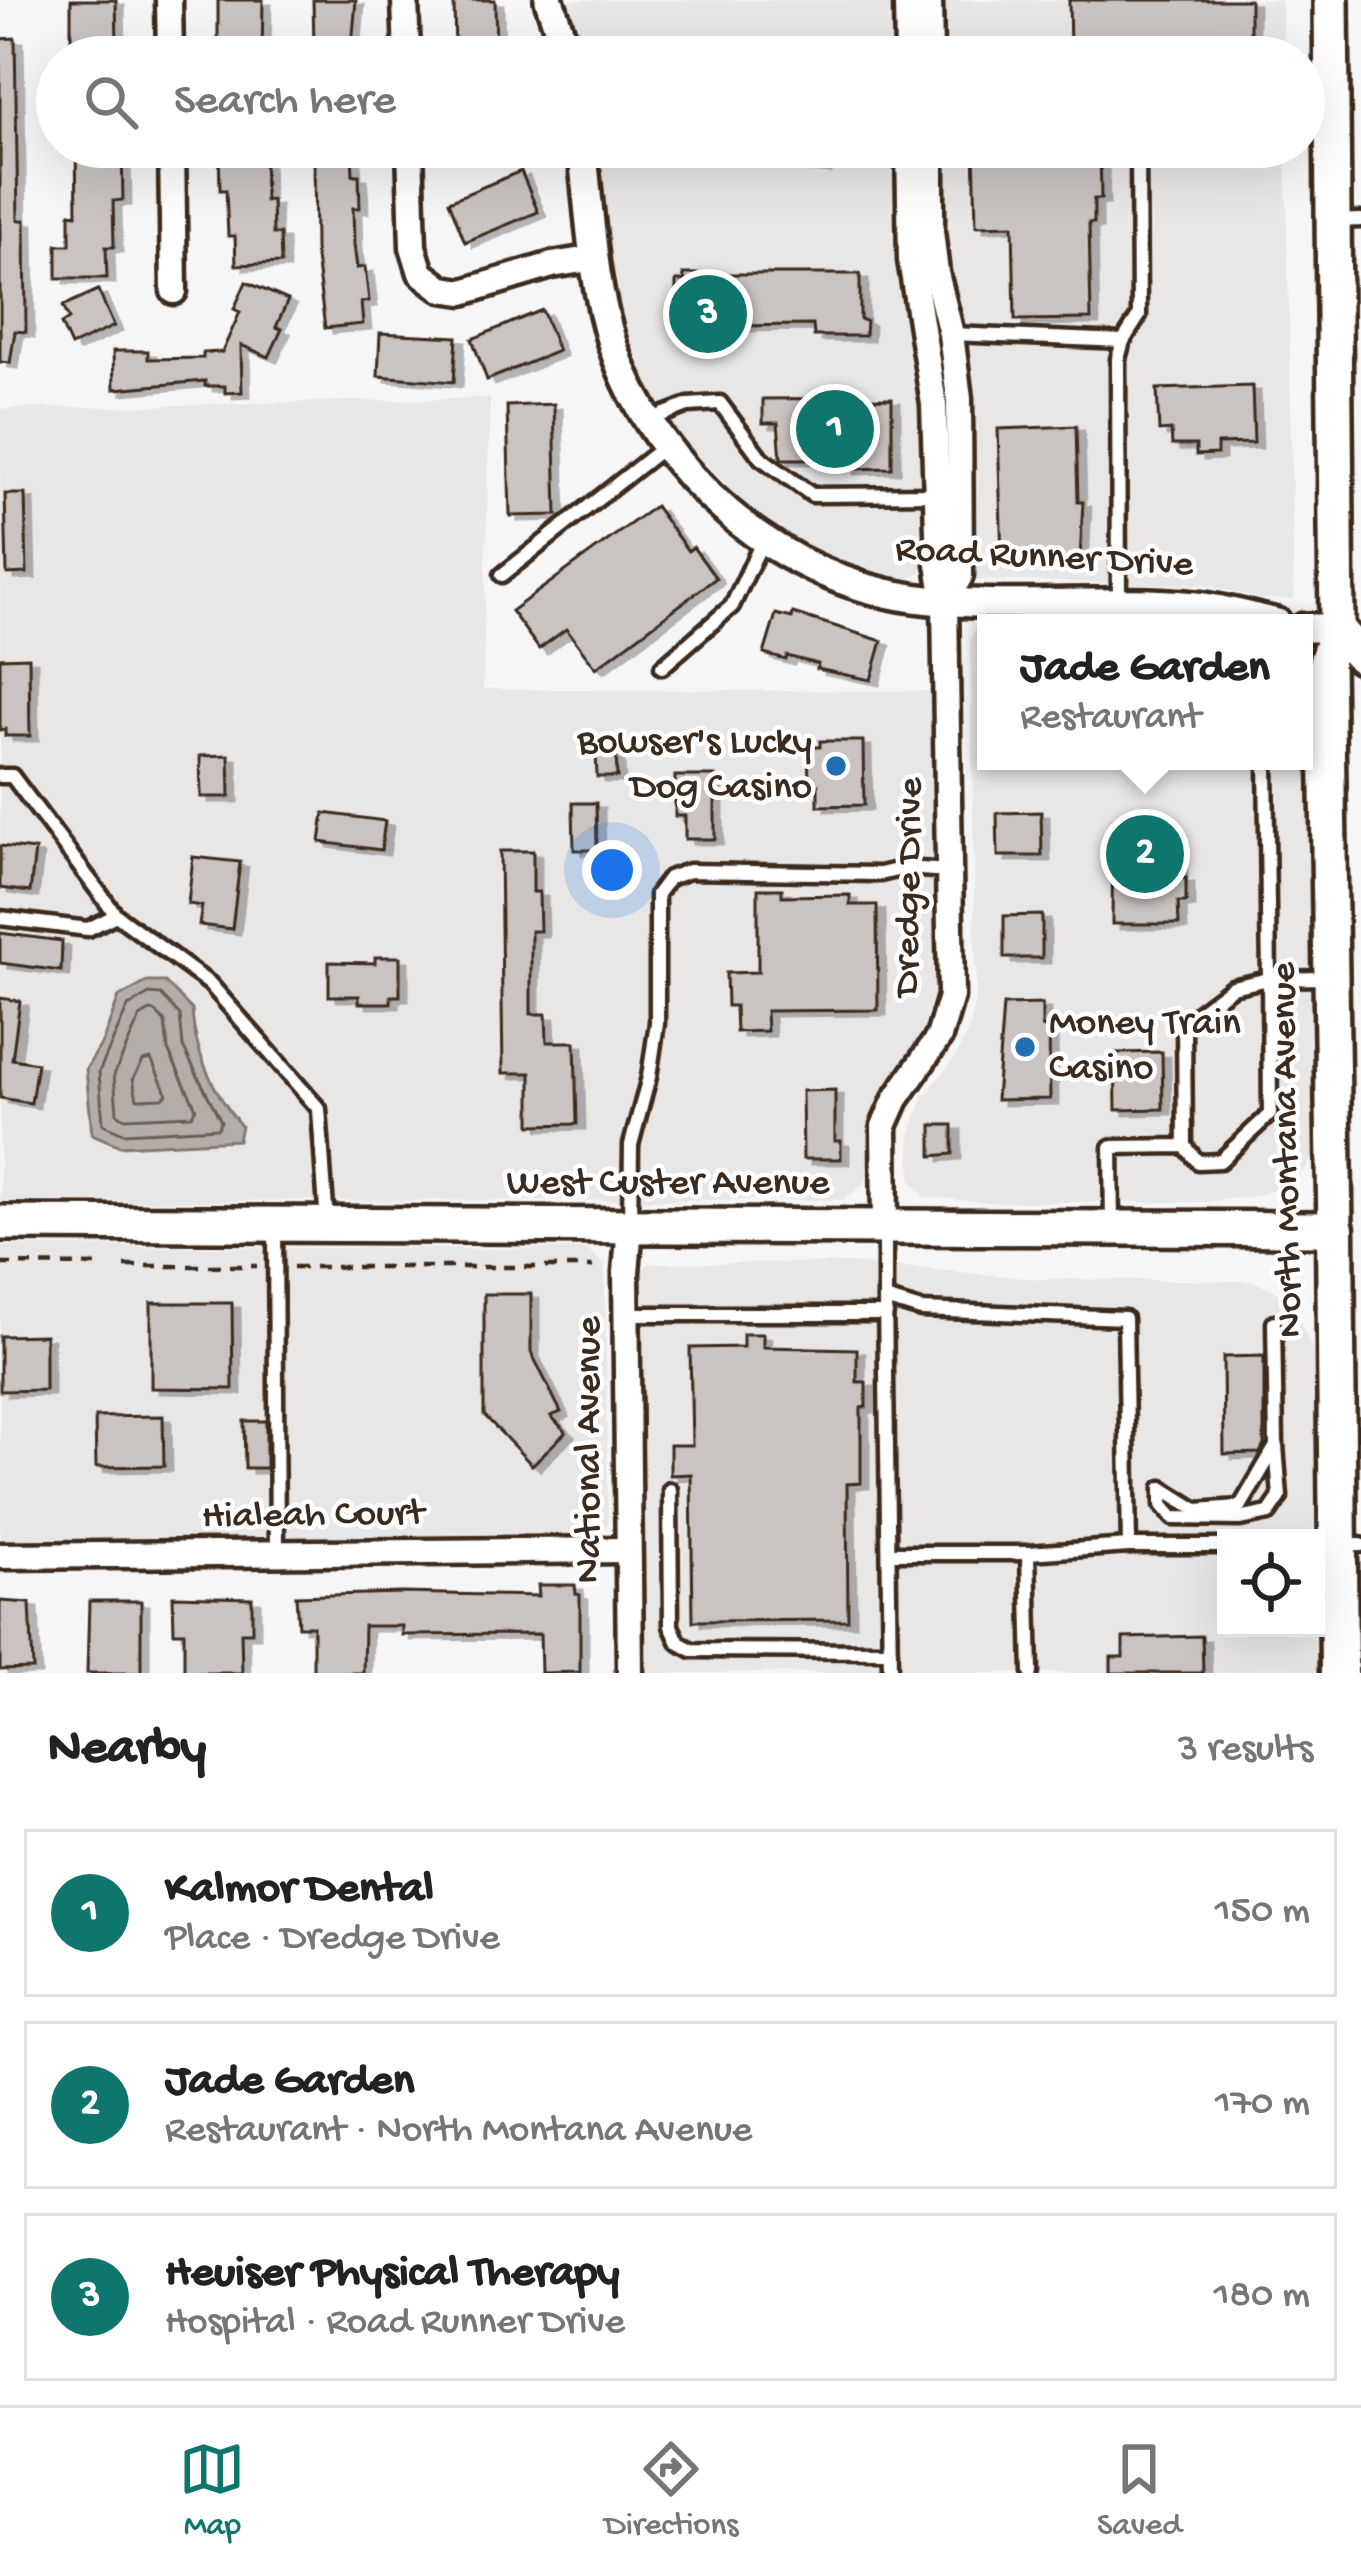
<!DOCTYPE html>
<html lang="en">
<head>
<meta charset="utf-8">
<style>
  body { margin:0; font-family:"Gochi Hand",sans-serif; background:#f2f2f2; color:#222 }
  .controls { position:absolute; right:36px; bottom:36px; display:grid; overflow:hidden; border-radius:0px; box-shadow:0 12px 48px #0002 }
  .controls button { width:108px; height:108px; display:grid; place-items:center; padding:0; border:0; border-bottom:3px solid #e0e0e0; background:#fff; color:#222; font:60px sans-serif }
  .you { position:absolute; left:612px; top:870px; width:42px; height:42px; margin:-30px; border:9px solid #fff; border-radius:50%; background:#1a73e8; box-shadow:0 0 0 18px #1a73e833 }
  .badge { display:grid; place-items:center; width:78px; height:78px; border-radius:50%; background:#0f766e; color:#fff; font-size:39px; font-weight:700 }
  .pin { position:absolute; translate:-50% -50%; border:6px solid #fff; box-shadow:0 3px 12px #0006 }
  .popup { position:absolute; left:977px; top:614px; width:336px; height:156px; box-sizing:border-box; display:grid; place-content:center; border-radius:0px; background:#fff; filter:drop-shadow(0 3px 9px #0005); font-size:39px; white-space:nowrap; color:#767676 }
  .popup b { font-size:45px; color:#222 }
  .popup::after { content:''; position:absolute; left:50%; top:100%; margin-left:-24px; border:24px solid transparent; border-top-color:#fff }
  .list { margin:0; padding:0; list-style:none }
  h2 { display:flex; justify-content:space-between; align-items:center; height:156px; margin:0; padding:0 48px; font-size:51px }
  h2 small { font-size:39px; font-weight:400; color:#767676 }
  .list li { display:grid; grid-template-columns:78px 1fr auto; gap:36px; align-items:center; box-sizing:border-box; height:168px; margin:0 24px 24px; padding:0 24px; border:3px solid #e0e0e0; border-radius:0px }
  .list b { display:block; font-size:45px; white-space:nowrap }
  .list p { margin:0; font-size:39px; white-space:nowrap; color:#767676 }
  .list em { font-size:39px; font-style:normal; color:#767676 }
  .icon { flex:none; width:66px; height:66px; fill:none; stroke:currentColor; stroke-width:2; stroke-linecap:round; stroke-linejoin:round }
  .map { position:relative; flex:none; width:1361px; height:1673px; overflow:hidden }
  .search { position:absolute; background:#fff; box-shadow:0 12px 48px #0002; left:36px; right:36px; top:36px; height:132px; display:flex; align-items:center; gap:30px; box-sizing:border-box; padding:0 42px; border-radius:66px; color:#767676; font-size:45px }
  .sheet { height:732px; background:#fff }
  nav { display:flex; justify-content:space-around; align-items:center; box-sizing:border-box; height:168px; border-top:3px solid #e0e0e0; background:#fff; font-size:33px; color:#767676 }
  nav a { display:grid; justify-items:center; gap:6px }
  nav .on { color:#0f766e }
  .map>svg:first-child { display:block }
  .built { fill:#e9e7e6; fill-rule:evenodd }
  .water { fill:#b4aeaa; stroke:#847972; stroke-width:3 }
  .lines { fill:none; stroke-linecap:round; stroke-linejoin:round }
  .shore { stroke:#6b5f56; stroke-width:3 }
  .building { fill:#c9c3c1; stroke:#3b2a1e; stroke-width:3; filter:url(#shadow) }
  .service-casing { stroke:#3b2a1e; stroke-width:21 }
  .minor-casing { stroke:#3b2a1e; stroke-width:33 }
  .tertiary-casing { stroke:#3b2a1e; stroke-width:36 }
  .secondary-casing { stroke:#3b2a1e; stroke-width:42 }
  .primary-casing { stroke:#3b2a1e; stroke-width:45 }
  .path { stroke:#3b2a1e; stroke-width:4.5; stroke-dasharray:12 9; stroke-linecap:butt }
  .service { stroke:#fff; stroke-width:12 }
  .minor { stroke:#fff; stroke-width:24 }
  .tertiary { stroke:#fff; stroke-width:27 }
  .secondary { stroke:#fff; stroke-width:33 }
  .primary { stroke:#fff; stroke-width:36 }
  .poi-dot { fill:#1f6fb2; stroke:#fff; stroke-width:4.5 }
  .labels { text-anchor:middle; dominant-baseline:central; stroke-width:9; stroke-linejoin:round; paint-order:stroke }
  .street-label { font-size:39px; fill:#3b2a1e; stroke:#fff }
  .poi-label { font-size:39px; fill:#3b2a1e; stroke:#fff; text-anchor:end }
</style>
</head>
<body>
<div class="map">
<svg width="1361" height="1673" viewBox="0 0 1361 1673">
  <defs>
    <filter id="shadow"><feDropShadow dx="8" dy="5" stdDeviation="0" flood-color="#0004"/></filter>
  </defs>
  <rect width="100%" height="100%" fill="#f7f6f6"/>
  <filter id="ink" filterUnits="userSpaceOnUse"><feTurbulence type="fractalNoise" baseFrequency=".00833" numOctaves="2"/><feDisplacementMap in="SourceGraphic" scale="24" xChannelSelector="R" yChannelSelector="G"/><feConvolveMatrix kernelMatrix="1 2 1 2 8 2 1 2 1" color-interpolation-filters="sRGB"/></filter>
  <g filter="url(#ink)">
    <g class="built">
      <path d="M564,0H896L897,57H582Z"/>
      <path d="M937,0H1282L1284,57H937Z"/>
      <path d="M599,147H898L899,285L927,412L925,555L921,573L909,578H889L825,557L755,514L682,440L643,378L617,301Z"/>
      <path d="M938,147H1286L1294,599H1261L1205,585L970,580L939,246Z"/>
      <path d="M490,398L483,689L931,691L935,988L920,1039L892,1075L872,1132L871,1165L865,1183L843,1200L0,1201V409Z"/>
      <path d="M987,621L1220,623H986V761H1304V648L1310,653L1315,664L1319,1148L1303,1173L1287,1186L1254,1196L1209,1202H987L925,1197L911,1181L910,1135L923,1097L955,1058L970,1026L976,990L970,640L976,627Z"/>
      <path d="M0,1246L587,1249L605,1265L608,1524L599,1534L0,1540Z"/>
      <path d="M649,1263H854L1041,1279L1251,1281L1273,1289L1298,1317L1313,1351L1321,1404L1329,1673H644L637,1273ZM1226,1538H1316V1628H1226Z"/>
    </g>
    <path class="water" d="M147,982H165L192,1010C194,1052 214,1093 241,1126L238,1140L120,1146L92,1134L86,1069L103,1041L119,997Z"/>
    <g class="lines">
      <g class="shore">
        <path d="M149,994L161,995L180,1015L183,1047L221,1121L218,1128L123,1133L103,1124L99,1072L128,1007Z"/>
        <path d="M150,1011L156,1012L165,1022L168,1050L196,1108L192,1115L125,1118L117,1113L114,1075L140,1017Z"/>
        <path d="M151,1059L167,1094L163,1098L137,1099L133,1079L143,1061Z"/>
      </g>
    </g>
    <g class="building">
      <path d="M71,0H116L117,43L71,44Z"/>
      <path d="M218,0H263L262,57H218Z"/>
      <path d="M313,0H356L352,47L314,48Z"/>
      <path d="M454,0H495L496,57H455Z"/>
      <path d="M1069,0H1250V49L1070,51Z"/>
      <path d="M15,38L18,220H25L26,332L15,331L10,363L0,362V39Z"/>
      <path d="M76,147H122L123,200L113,201L114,247H106L107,278H57V245H70V213L77,214Z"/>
      <path d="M219,147H264L265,201L272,200L273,234H280L281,263L236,265L235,236H228L226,190H220Z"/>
      <path d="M792,147H829L823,168L786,165Z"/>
      <path d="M974,147H1100L1101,199H1094V223H1089L1091,319L1015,320L1013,225L976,226Z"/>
      <path d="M352,154L353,175H359L360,208H353L354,244L357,268L365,267L369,301L361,302L363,324L325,328L315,250L314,156Z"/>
      <path d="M521,171L538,212L465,242L449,201Z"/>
      <path d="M683,274H860V319L866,321L865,336H814L813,325L729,326L727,338L683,337L682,310L676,309V281H685Z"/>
      <path d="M246,282L288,300L276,327L282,329L269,357L241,345L242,392L225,393V386H205V381L114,389L113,351H148V359L203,358V353L222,352L240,312L234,309Z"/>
      <path d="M98,290L114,326L71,346L61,324L69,319L63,306Z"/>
      <path d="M542,310L558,351L487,380L472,339Z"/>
      <path d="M380,333L457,337L454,382L378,376Z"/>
      <path d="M1252,386L1254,443L1217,444V454L1196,455V445H1172L1171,430L1159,431L1157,389Z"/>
      <path d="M892,398V468L847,469V459H781L778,423H763V399Z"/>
      <path d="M554,404L557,515L510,516L507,406Z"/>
      <path d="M1076,426L1078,502H1083L1080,558L1002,561L998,429Z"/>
      <path d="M5,494H25L27,573L7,574Z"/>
      <path d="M655,506L688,551L693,547L716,578L596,668L566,629L539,649L511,611Z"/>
      <path d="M793,613L882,641L871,680L817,669L818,664L787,656L786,660L764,654L776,614L792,618Z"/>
      <path d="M29,657L30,736H5V729L0,730V658Z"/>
      <path d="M820,741H863L864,805L818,806V785L809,786L808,747H820Z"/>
      <path d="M596,753H616L617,777H597Z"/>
      <path d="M229,755L230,797H201L200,756Z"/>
      <path d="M675,776H715V839H685V816H675Z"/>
      <path d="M573,803H596L597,850H574Z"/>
      <path d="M1041,812L1042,856H998L997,813Z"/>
      <path d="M324,813L385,821L381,850L320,842Z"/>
      <path d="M1113,820H1135L1134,829H1178L1179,879L1186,878V902H1178L1179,924H1112Z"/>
      <path d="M0,846L35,850L30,892L0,888Z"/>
      <path d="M500,851H533V892H539L540,931H531V1014H546L547,1042H575L577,1124L531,1125V1073H503Z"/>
      <path d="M193,857L240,862L232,929L199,925L202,906L188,904Z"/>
      <path d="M758,889H782V896L850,895V905H877L878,1010L766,1011L767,1031L736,1032L735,1006H727L726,973L758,972Z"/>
      <path d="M1042,915V958H1004V916Z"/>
      <path d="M0,933L62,941L61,971L0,963Z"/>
      <path d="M375,957H400V996H391V1003H359V996H329V962L375,963Z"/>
      <path d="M0,998L20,1001L12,1059L37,1063L31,1103L0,1098Z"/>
      <path d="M1042,1004V1027L1049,1029L1050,1099L996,1100L1003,1005Z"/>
      <path d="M1162,1052L1163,1109L1116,1110L1115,1053Z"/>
      <path d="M835,1090V1141H841V1159H803L802,1091Z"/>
      <path d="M932,1125H953V1154L932,1156Z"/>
      <path d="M484,1294H531V1352L561,1412L551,1416L566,1432L532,1465L484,1415Z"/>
      <path d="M151,1303H232L233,1389L151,1388Z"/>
      <path d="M743,1334H763V1347L857,1349V1382H866V1407L861,1408V1483L847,1484L848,1620L693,1621L691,1474L670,1475V1445H692L690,1348L743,1347Z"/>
      <path d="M45,1335V1390L0,1391V1336Z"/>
      <path d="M1264,1356V1445L1260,1453L1224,1454L1223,1357Z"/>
      <path d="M163,1416L164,1466L96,1467L95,1417Z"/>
      <path d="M244,1421H266V1468H245Z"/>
      <path d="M538,1585H575L576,1594L580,1595V1672L541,1673L540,1634L402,1635V1626H364L363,1673H313V1626H298L296,1596L402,1593L539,1596Z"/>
      <path d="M173,1596L252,1598V1632H241L242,1673H184V1632H174Z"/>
      <path d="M0,1601L30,1603L33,1669L0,1670Z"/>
      <path d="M89,1601H141V1673H87Z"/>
      <path d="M1202,1636L1203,1673H1111V1657H1123V1638Z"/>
    </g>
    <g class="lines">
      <g class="service-casing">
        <g id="service">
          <path d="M1335,221L1361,220"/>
          <path d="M951,334L1123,341L1139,316L1138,147"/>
          <path d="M649,420L688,405L720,403L761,458L812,495L937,494"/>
          <path d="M502,575L664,447"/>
          <path d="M1119,603L1118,359L1123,341"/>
          <path d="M662,667L732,606L763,540"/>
          <path d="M1266,761L1269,979L1325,978"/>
          <path d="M0,776H12L116,915L210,984L319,1109L327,1224"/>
          <path d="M0,918L88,929L116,915"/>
          <path d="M630,1224L631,1145L649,1077L657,1023V894L669,878L689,871L880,874L905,868L949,871"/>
          <path d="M275,1226L277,1553"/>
          <path d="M1112,1228L1111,1147L1185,1146L1184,1023L1232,987L1269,979L1270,1114L1220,1161L1198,1162L1185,1146"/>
          <path d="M885,1230V1299L921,1310L1125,1318L1129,1546"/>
          <path d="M885,1299L890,1673"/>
          <path d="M627,1314H886"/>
          <path d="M1162,1488L1197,1510L1240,1507L1276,1446L1274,1322"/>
          <path d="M1162,1488V1505L1173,1518L1240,1519L1269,1513L1280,1497L1276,1446"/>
          <path d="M670,1490L671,1626L679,1643L692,1650L890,1651"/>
          <path d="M1316,1547L1361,1545"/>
          <path d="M889,1553H1028"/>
          <path d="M1031,1673L1028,1553L1129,1546H1226"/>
        </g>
      </g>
      <g class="minor-casing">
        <g id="minor">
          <path d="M169,0L170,57"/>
          <path d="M405,0L407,57"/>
          <path d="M907,0L908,57"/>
          <path d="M929,0L930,57"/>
          <path d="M172,147L174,291"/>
          <path d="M410,147L413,247L421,273L442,289L463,292L552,265L595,258"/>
          <path d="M931,147V231L936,273L951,334L959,399L960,576L945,601"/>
          <path d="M630,1226L626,1272L630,1673"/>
          <path d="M885,1228L884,1126L896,1099L939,1037L951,996L945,601L939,564L934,404L911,260L909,147"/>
          <path d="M0,1556L627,1550"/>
        </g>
      </g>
      <g class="tertiary-casing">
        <g id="tertiary">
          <path d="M549,0L568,57"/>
          <path d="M582,147C590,212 592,283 613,346C656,474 778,579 913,598C1007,611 1103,597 1196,606C1224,609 1250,617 1277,623"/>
          <path d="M1304,628H1337"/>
        </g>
      </g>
      <g class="secondary-casing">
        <g id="secondary">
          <path d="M1337,628L1361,656"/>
          <path d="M0,1223L1335,1229L1326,662L1337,628L1331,0"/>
        </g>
      </g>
      <g class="primary-casing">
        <path id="primary" d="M1335,1229L1339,1673"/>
      </g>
      <g class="path">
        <path d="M0,1264L97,1265"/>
        <path d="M125,1266H257"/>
        <path d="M293,1267H593"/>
      </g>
      <use href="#service" class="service"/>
      <use href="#minor" class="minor"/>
      <use href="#tertiary" class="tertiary"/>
      <use href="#secondary" class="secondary"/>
      <use href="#primary" class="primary"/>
    </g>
  </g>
  <g class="poi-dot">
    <circle cx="836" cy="766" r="12"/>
    <circle cx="1025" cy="1047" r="12"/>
  </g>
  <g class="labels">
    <g class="street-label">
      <text transform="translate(1044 559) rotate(3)">Road Runner Drive</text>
      <text transform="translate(911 887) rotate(-89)">Dredge Drive</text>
      <text transform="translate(1289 1150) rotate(-91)">North Montana Avenue</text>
      <text x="668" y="1185">West Custer Avenue</text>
      <text transform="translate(591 1450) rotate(-90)">National Avenue</text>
      <text transform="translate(313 1517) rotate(-1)">Hialeah Court</text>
    </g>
    <g class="poi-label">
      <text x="812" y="744">Bowser's Lucky<tspan x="812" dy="45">Dog Casino</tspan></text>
      <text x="1049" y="1025" text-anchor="start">Money Train<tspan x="1049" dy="45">Casino</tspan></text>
    </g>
  </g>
</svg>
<div class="controls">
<button><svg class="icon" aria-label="locate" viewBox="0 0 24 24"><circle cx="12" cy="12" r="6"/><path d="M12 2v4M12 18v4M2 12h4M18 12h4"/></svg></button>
</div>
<div class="you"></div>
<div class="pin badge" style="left:835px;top:429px">1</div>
<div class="pin badge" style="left:1145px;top:854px">2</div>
<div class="popup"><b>Jade Garden</b>Restaurant</div>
<div class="pin badge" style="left:708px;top:314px">3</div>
<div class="search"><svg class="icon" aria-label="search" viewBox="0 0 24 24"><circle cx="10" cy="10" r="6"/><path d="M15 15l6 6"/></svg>Search here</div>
</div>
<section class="sheet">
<h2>Nearby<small>3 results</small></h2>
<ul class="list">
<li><span class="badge">1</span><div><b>Kalmor Dental</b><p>Place · Dredge Drive</p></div><em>150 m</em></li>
<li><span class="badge">2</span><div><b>Jade Garden</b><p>Restaurant · North Montana Avenue</p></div><em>170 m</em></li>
<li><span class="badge">3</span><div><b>Heuiser Physical Therapy</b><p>Hospital · Road Runner Drive</p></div><em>180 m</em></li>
</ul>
</section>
<nav>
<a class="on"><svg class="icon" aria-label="map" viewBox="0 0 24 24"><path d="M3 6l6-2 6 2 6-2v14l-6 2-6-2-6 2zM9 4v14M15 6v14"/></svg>Map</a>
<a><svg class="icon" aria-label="directions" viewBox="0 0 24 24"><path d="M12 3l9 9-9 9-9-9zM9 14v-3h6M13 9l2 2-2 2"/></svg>Directions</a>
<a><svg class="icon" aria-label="saved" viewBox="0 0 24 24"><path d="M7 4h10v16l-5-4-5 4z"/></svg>Saved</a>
</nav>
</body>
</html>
